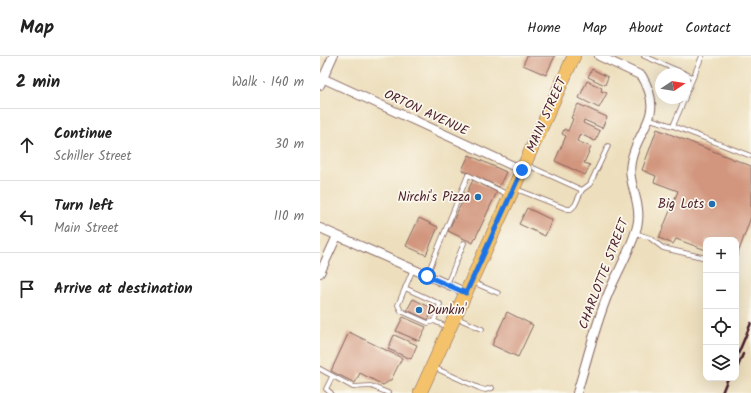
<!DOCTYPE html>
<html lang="en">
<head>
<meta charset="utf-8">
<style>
  body { margin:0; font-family:Kalam,sans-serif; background:#f2f2f2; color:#222 }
  .controls { position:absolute; right:12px; bottom:12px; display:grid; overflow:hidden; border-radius:8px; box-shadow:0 4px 16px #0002 }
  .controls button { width:36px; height:36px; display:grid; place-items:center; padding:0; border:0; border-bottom:1px solid #e0e0e0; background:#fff; color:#222; font:20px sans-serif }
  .compass { position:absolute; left:335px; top:12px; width:36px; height:36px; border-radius:50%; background:#fff; box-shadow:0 4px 16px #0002; rotate:78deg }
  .stop { position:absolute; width:12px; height:12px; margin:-9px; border:3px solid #1a73e8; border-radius:50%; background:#fff }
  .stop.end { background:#1a73e8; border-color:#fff; box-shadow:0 1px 4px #0008 }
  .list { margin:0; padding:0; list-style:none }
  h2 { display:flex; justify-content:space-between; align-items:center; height:52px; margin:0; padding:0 16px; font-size:17px }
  h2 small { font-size:13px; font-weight:400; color:#767676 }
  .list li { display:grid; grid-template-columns:26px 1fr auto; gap:12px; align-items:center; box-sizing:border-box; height:72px; padding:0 16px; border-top:1px solid #e0e0e0 }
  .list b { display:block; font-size:15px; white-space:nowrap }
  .list p { margin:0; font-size:13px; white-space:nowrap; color:#767676 }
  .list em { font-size:13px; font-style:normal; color:#767676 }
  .icon { flex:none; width:22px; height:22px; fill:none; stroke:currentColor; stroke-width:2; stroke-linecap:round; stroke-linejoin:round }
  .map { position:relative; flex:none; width:431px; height:337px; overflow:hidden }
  header { display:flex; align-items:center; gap:24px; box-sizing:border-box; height:56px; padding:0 20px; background:#fff; border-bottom:1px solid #e0e0e0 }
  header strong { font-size:19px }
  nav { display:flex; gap:22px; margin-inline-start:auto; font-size:14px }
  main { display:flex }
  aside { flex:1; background:#fff }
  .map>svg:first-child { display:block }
  .building { fill:#d2967e }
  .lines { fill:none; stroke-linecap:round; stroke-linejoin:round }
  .service-casing { stroke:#83625e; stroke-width:5.5 }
  .minor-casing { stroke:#83625e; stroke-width:10 }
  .primary-casing { stroke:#83625e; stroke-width:14 }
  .service { stroke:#fff; stroke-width:4 }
  .minor { stroke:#fff; stroke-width:8 }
  .primary { stroke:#f3c26a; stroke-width:13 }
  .rail { stroke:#4a1f2b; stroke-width:2.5 }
  .route { stroke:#1a73e8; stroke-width:5 }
  .poi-dot { fill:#1f6fb2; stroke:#fbf7ec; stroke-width:1.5 }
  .labels { text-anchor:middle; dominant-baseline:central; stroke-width:3.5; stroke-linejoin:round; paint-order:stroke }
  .street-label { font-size:13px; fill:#4a1f2b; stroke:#fbf7ec }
  .poi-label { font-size:13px; fill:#4a1f2b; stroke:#fbf7ec; text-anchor:end }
</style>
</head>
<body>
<header>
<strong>Map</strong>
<nav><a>Home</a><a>Map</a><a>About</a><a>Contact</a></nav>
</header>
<main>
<aside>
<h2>2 min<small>Walk · 140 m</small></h2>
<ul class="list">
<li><svg class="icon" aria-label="ahead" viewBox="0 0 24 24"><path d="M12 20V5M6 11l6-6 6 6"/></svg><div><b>Continue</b><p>Schiller Street</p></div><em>30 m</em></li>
<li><svg class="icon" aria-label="left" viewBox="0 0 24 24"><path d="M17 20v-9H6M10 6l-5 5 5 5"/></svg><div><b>Turn left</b><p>Main Street</p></div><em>110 m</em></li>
<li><svg class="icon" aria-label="arrive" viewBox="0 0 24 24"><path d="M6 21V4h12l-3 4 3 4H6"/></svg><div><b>Arrive at destination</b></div></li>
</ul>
</aside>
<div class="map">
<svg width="431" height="337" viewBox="0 0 431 337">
  <rect width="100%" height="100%" fill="#fbf7ec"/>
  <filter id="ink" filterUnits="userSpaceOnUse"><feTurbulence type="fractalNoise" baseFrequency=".025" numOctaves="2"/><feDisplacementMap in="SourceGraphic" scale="8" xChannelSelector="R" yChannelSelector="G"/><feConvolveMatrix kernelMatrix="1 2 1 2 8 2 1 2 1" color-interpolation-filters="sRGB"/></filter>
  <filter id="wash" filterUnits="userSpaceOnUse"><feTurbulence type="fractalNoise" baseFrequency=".012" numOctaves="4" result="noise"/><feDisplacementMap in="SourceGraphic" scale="16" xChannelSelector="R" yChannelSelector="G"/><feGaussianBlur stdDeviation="0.9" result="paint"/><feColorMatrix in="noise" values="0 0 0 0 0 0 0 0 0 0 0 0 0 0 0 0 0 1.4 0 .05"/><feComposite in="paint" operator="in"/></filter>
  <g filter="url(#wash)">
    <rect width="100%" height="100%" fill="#eddfbd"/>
    <g id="blocks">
      <g class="building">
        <path d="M207,0H235L226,19L203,9Z"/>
        <path d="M272,13L288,21L285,29L268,21Z"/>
        <path d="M267,25L282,32L281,35L287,37L279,52L259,42Z"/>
        <path d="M258,48L287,61L282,72L264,64L263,67L280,75L275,85L260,78L257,85L271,91L264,107L270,109L265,119L235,105L246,80L242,78L244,73L248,75L253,63L251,62Z"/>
        <path d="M337,73L431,110V161L416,203V184H386V194L356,183L353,188L339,182L358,135L334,126L336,120L322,114Z"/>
        <path d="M149,99L186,116L179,131L142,114Z"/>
        <path d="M153,124L177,136L153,187L128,175Z"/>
        <path d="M207,152L232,164L225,180L199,168Z"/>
        <path d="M99,162L118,171L106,199L86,190Z"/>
        <path d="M93,243L114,253L108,264L87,254Z"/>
        <path d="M187,256L213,269L198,301L172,289Z"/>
        <path d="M83,261L106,271L99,285L76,275Z"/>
        <path d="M29,276L82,302L71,324L63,329L40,317L35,327L11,315Z"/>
        <path d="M74,279L97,289L91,303L68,293Z"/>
      </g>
    </g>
  </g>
  <g filter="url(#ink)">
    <use href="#blocks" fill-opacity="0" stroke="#83625e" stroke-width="1"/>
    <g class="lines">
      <g class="service-casing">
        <g id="service">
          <path d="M324,0L373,21"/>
          <path d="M365,41L382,0"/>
          <path d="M330,63L353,70L365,42"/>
          <path d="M353,70L431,100"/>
          <path d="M207,109L262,134"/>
          <path d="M196,133L247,153H251L255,149L262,134L270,128L288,90"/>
          <path d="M315,177L330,182L343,192L386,202"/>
          <path d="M93,213L78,249L81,255L108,267L114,265L127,271"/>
          <path d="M107,219L148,119L189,139"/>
          <path d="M152,226L178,237"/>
          <path d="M127,228L144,187"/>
          <path d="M85,232L120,248L114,265"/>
          <path d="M137,262L162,273"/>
          <path d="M115,312L159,332L165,334L172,332"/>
          <path d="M0,313L33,331L51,330L68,337"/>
          <path d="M11,337L6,333L12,321"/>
        </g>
      </g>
      <g class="minor-casing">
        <g id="minor">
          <path d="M0,21L202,114"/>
          <path d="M0,29L13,0"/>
          <path d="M0,172L147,237"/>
          <path d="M0,217L17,180"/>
          <path d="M257,337C267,304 275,270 288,238C296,219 316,184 318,165C321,145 307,126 311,106C317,71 346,62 322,20L279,0"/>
        </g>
      </g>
      <g class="primary-casing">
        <path id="primary" d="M100,337L254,0"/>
      </g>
      <use href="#service" class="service"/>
      <use href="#minor" class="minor"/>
      <use href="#primary" class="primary"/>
      <g class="rail">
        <path d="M416,303L431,267"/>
        <path d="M416,315L423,298"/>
        <path d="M402,337L408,322"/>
      </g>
    </g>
  </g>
  <g class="lines" filter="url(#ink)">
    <path class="route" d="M107,220L146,237L202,114"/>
  </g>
  <g class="poi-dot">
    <circle cx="158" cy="141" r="4"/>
    <circle cx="392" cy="148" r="4"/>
    <circle cx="99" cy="254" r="4"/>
  </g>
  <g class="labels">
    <g class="street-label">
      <text transform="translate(106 57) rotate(25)">ORTON AVENUE</text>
      <text transform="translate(227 59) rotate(-66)">MAIN STREET</text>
      <text transform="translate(284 218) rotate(-69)">CHARLOTTE STREET</text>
    </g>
    <g class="poi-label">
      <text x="150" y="141">Nirchi's Pizza</text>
      <text x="384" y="148">Big Lots</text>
      <text x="107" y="254" text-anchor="start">Dunkin'</text>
    </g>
  </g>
</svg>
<div class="controls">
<button>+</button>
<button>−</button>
<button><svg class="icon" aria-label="locate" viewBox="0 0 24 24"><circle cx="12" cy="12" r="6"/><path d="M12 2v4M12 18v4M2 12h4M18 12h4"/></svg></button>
<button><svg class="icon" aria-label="layers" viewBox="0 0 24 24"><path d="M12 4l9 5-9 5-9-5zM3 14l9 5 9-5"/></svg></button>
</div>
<svg class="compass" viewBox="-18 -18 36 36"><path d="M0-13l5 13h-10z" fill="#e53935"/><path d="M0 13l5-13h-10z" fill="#767676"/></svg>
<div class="stop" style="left:107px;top:220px"></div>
<div class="stop end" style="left:202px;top:114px"></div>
</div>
</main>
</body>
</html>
